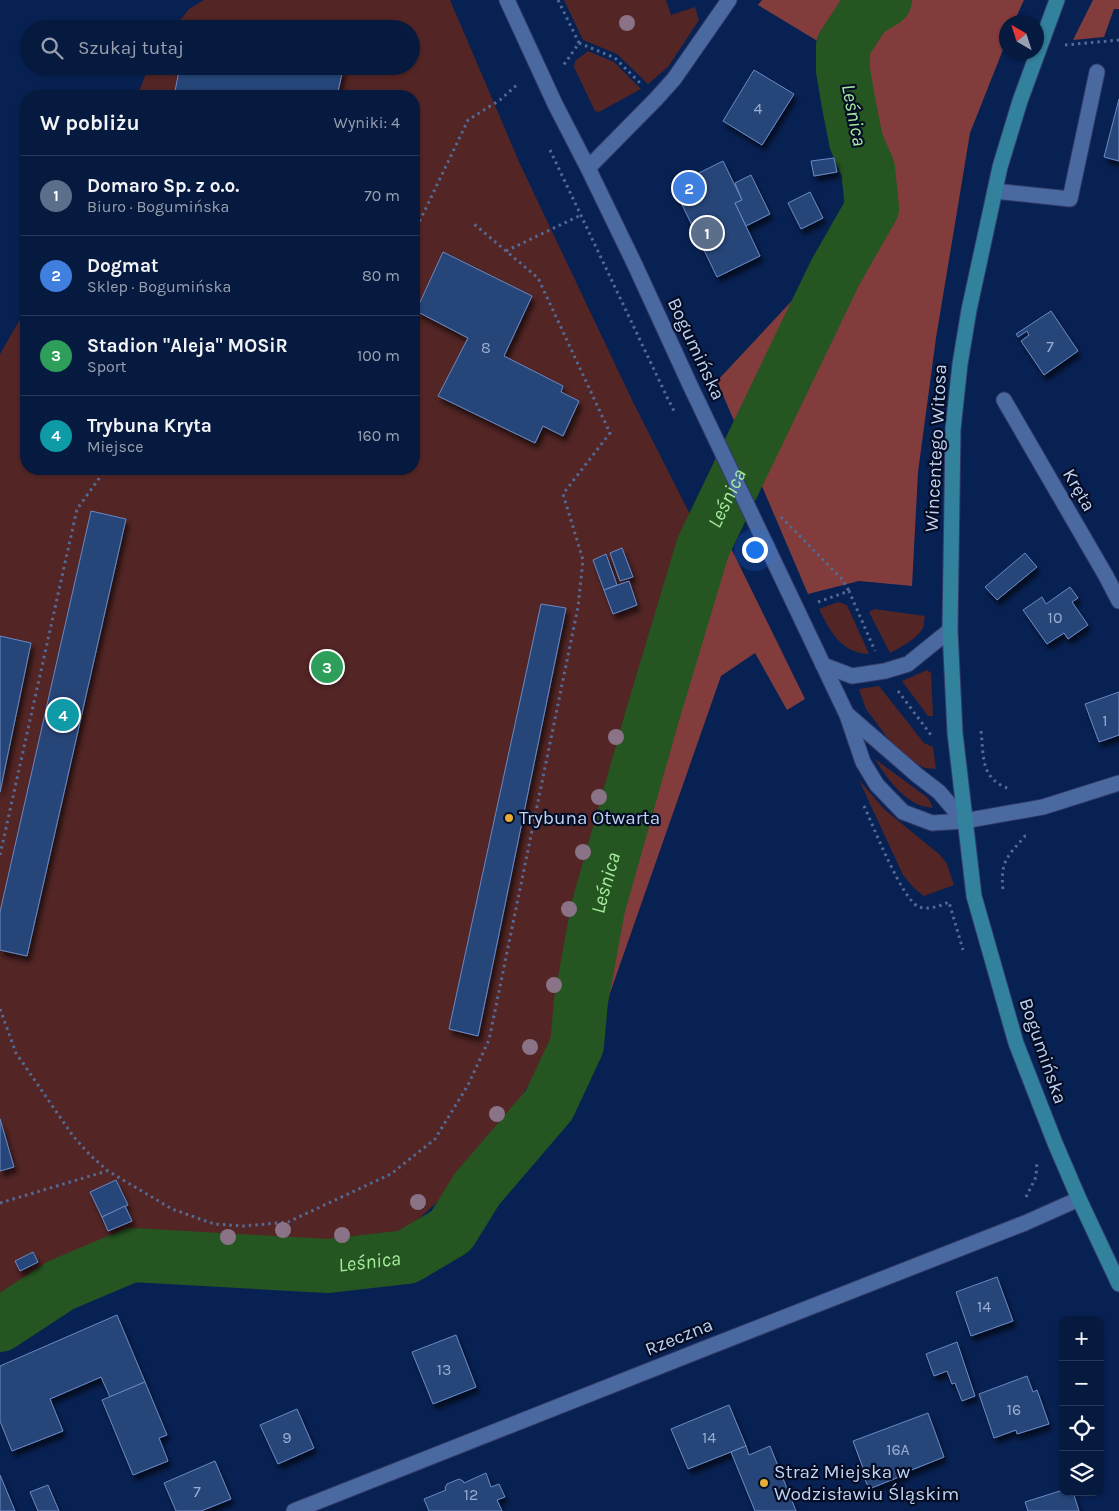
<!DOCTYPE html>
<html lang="pl">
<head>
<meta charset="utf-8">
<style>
  body { margin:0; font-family:Karla,sans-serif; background:#142649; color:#f1f3f6 }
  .controls { position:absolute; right:15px; bottom:15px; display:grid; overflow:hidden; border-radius:10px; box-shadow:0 1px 4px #0004 }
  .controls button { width:45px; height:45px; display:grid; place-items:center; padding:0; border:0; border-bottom:1px solid #273858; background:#06193e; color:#f1f3f6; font:25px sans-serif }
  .compass { position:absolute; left:999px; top:15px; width:45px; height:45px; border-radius:50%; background:#06193e; box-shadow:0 1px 4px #0004; rotate:321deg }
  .you { position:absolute; left:754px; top:549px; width:18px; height:18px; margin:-12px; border:4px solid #fff; border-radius:50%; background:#1a73e8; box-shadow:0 0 0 8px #1a73e833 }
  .badge { display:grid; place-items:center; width:32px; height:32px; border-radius:50%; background:#2563eb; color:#fff; font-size:16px; font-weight:700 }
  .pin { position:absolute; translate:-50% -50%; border:2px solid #fff; box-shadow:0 1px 5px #0006 }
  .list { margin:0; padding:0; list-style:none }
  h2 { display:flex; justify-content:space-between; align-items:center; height:65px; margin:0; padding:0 20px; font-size:21px }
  h2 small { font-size:16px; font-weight:400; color:#98a0b0 }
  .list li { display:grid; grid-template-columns:32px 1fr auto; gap:15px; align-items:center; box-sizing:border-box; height:80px; padding:0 20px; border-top:1px solid #273858 }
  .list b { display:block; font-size:19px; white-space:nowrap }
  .list p { margin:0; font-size:16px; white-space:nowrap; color:#98a0b0 }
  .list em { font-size:16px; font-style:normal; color:#98a0b0 }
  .icon { flex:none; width:28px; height:28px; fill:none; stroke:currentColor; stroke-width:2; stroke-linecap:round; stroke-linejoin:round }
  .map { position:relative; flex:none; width:1119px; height:1511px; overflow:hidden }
  .search { position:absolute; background:#06193e; box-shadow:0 1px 4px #0004; left:20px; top:20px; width:400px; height:55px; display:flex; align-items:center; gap:12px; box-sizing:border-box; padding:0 18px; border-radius:28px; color:#98a0b0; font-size:19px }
  .panel { position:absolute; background:#06193e; box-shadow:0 1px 4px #0004; left:20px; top:90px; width:400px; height:385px; border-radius:20px }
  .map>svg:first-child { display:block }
  .green { fill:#532525 }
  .forest { fill:#823c3c }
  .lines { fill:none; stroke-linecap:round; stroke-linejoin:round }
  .river { stroke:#255521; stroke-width:54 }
  .building { fill:#284479; stroke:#6989c4; filter:url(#shadow) }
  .minor-casing { stroke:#323b68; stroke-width:17 }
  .major-casing { stroke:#323b68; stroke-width:17 }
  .path { stroke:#546a95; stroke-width:3; stroke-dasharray:2.5 4; stroke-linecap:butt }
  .minor { stroke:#4b69a1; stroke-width:15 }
  .major { stroke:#32829d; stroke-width:15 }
  .tree { fill:#8a7287 }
  .poi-dot { fill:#e5ad35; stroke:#040d23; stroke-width:2 }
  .labels { text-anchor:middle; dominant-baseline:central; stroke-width:4.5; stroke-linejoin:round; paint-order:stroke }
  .number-label { font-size:16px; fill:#9aaed4 }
  .street-label { font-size:19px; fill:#c0d2f2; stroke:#040d23 }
  .poi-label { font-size:19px; fill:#c0d2f2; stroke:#040d23; text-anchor:start }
  .water-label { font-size:20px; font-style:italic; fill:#a6ec9e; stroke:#040d23 }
</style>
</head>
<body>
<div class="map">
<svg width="1119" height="1511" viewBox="0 0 1119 1511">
  <defs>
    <filter id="shadow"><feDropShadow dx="3" dy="5.5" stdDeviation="2.5" flood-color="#0009"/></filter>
  </defs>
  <rect width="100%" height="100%" fill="#082153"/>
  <g class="green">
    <path d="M204,0H450L520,164L633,402L696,526L613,808L572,980L545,1058L501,1130L469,1173L400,1236L333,1249L239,1244L148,1232L53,1262L64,1260L0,1301V354L26,309V469H414V96H137L149,66H411V29H173L189,9Z"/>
    <path d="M564,0H666L671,15L695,7L699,20L668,67L648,84L617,54L583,40Z"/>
    <path d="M588,51L614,62L641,89L599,112L595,111L574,67L575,61Z"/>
    <path d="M838,602L847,605L869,654C841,653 830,631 819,609Z"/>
    <path d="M874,609L925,616C924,620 924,625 923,628C916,640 901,647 890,653L869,612Z"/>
    <path d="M927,670L931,673L933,716H928L902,681Z"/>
    <path d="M879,686L924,743L933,747L936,769L925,768L913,762L889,740L866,709L859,689Z"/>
    <path d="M875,759L928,798L933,808C930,807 925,807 922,806C902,799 885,776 875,759Z"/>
    <path d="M859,780L884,809L940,855L947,864L954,885L924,896L914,888L903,875Z"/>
  </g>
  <g class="forest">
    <path d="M762,0H1024L1014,22H1006V42L970,133L936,338L918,472L912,586L859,581L808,594L717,381L801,291L862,205L824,45L758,5Z"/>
    <path d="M1093,0H1119V9H1114L1104,37L1073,40Z"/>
    <path d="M712,504L726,538L805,699L787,710L755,653L721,676L609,996L562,1105L473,1223H445L557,1046L606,859L648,711Z"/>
  </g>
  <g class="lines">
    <path class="river" id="s1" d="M0,1325L61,1285L132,1255L328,1266L407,1257L451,1231L477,1189L549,1105L577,1045L581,1001L598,908L652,717L703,547L835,273L872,208L868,169L856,141L848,100L843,70V46L865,12L885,0"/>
  </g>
  <g class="building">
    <path d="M180,66H333L343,69L337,96H174Z"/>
    <path d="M754,70L794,94L762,145L723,121Z"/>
    <path d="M1119,99V161L1104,157Z"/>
    <path d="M834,158L837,172L814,176L811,161Z"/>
    <path d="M723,161L742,200L735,203L760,256L717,277L673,186Z"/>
    <path d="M751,175L770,214L746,226L735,203L742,200L735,183Z"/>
    <path d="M810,192L823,218L801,229L788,203Z"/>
    <path d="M443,252L532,296L504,356L563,386L561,392L579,401L563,436L543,426L535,443L438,396L468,338L416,311Z"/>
    <path d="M1051,311L1078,351L1044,375L1021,341L1029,335L1027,331L1018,337L1016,334Z"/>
    <path d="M91,511L126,519L27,956L0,950V912Z"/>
    <path d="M622,548L633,577L620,581L610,553Z"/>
    <path d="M1025,553L1037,567L997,600L985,587Z"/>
    <path d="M606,554L617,585L604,590L593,560Z"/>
    <path d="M629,581L637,605L613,614L604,590Z"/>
    <path d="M1070,587L1078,598L1072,602L1088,625L1068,639L1064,633L1047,644L1023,610L1042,597L1046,604Z"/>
    <path d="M541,604L566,608L478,1036L449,1029Z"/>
    <path d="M0,636L31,643L0,792Z"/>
    <path d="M1119,692V735L1099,742L1085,704Z"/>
    <path d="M0,1119L14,1167L0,1171Z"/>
    <path d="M116,1180L128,1205L102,1217L90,1192Z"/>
    <path d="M125,1206L132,1221L108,1231L102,1217Z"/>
    <path d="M33,1252L38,1262L20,1271L15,1261Z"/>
    <path d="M997,1277L1013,1321L971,1336L956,1292Z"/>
    <path d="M117,1315L145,1382L110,1397L101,1377L50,1399L63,1431L12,1451L0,1421V1366Z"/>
    <path d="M456,1335L476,1387L433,1404L412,1352Z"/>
    <path d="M957,1342L975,1396L962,1401L955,1383L952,1384L947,1371L934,1376L926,1354Z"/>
    <path d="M1027,1376L1033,1392L1037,1390L1049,1424L1017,1434L1016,1430L994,1438L979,1394Z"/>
    <path d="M145,1382L167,1435L159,1438L168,1461L133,1475L102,1400Z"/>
    <path d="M729,1405L746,1446L688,1469L671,1429Z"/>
    <path d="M297,1409L314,1448L278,1464L260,1425Z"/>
    <path d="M928,1413L944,1457L904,1473V1475L869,1489L864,1477L866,1476L853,1441Z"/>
    <path d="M746,1446L749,1455L770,1446L796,1511H755L731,1452Z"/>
    <path d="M215,1461L231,1499L201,1511H176L164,1483Z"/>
    <path d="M486,1473L491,1487L499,1484L505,1497L497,1500L502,1511H429L424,1499L446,1490L445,1488L447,1484L459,1479L463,1481L464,1483Z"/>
    <path d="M0,1475L15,1511H0Z"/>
    <path d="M48,1485L59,1511H38L30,1492Z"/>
    <path d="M1063,1490V1492H1073L1079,1511H1028L1025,1502Z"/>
  </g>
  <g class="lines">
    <g class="minor-casing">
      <g id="minor">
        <path d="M507,0L555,104L588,168L635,265L690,385L847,715L863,762L877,785L903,812L932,823L964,821L1043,807L1119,783"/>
        <path d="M588,168L656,99L674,79L729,0"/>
        <path d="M995,191L1070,199L1097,72"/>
        <path d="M1004,400L1106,576L1119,601"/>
        <path d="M823,665L852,676L885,671L908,664L950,630"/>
        <path d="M849,716L917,775L939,792L964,821"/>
        <path d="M294,1511L706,1348L1025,1223L1079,1199"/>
      </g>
    </g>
    <g class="major-casing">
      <path id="major" d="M1057,0L1020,101L1000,167L969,310L960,364L953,429L950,630L955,733L974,896L1016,1043L1055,1143L1079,1199L1119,1284"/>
    </g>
    <g class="path">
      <path d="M558,0L579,43L563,66V67"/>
      <path d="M579,43L615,58L640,83"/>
      <path d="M1065,45L1119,40"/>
      <path d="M550,150L667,397L674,411"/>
      <path d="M414,233L468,120L500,100L519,83"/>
      <path d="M506,251L581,215"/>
      <path d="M781,517L842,579L849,591"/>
      <path d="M818,602L849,591L875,651"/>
      <path d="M898,691L931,735"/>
      <path d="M981,731C984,757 980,779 1010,789"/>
      <path d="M864,806C873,825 902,900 919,907C929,910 940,906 949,902L963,950"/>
      <path d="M0,855L77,509L106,469"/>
      <path d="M1003,889C1000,861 1008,856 1025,836L1029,835"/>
      <path d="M0,1009L16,1053L73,1136L90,1155L108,1171L172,1209L214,1224L244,1226L288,1222L391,1174L435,1139L468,1085L489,1040L578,607L583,560L563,494L610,433L538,278L474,224"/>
      <path d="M1026,1197L1036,1177L1037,1161"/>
      <path d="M0,1203L107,1171"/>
    </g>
    <use href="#minor" class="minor"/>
    <use href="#major" class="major"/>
  </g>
  <g class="tree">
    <circle cx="627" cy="23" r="8"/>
    <circle cx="616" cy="737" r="8"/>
    <circle cx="599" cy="797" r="8"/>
    <circle cx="583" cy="852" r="8"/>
    <circle cx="569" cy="909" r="8"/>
    <circle cx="554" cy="985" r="8"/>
    <circle cx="530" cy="1047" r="8"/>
    <circle cx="497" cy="1114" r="8"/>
    <circle cx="418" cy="1202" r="8"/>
    <circle cx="283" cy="1230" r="8"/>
    <circle cx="342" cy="1235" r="8"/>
    <circle cx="228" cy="1237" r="8"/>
  </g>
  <g class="poi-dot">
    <circle cx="509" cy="818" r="5"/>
    <circle cx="764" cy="1483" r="5"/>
  </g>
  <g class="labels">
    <g class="number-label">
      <text x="758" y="108">4</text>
      <text x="1050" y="346">7</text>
      <text x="486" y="347">8</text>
      <text x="1055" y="617">10</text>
      <text x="1105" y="720">1</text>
      <text x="984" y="1306">14</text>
      <text x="444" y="1369">13</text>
      <text x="1014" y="1409">16</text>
      <text x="287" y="1437">9</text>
      <text x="709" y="1437">14</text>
      <text x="898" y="1449">16A</text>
      <text x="197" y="1491">7</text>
      <text x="471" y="1494">12</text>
    </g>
    <g class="street-label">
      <text transform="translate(696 349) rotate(65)">Bogumińska</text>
      <text transform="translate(936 448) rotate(-87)">Wincentego Witosa</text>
      <text transform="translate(1079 490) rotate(60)">Kręta</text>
      <text transform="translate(1043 1051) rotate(71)">Bogumińska</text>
      <text transform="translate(679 1337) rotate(-22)">Rzeczna</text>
    </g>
    <g class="poi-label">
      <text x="519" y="818">Trybuna Otwarta</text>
      <text x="774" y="1472">Straż Miejska w<tspan x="774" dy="22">Wodzisławiu Śląskim</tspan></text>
    </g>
    <g class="water-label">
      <text transform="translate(854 115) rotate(79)">Leśnica</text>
      <text stroke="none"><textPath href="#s1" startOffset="1272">Leśnica</textPath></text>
      <text stroke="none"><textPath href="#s1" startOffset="868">Leśnica</textPath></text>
      <text stroke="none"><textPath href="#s1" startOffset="388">Leśnica</textPath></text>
    </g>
  </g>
</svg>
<div class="controls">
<button>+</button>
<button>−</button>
<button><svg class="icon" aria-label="locate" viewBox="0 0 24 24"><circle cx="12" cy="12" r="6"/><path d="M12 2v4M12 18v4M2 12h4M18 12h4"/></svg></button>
<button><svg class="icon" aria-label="layers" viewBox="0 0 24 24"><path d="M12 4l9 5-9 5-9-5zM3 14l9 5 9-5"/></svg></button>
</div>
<svg class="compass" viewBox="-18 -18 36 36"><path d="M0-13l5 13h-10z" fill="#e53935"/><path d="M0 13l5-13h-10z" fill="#98a0b0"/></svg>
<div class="you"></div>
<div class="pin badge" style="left:707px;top:233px;background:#5c6f8a">1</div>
<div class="pin badge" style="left:689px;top:188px;background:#3f7fe0">2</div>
<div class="pin badge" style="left:327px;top:667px;background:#2e9e5b">3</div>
<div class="pin badge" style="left:63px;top:715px;background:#0f9aa8">4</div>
<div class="search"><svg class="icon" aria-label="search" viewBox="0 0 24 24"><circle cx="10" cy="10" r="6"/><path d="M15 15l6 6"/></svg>Szukaj tutaj</div>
<section class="panel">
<h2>W pobliżu<small>Wyniki: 4</small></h2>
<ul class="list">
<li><span class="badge" style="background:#5c6f8a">1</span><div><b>Domaro Sp. z o.o.</b><p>Biuro · Bogumińska</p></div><em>70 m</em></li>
<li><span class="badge" style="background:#3f7fe0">2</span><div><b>Dogmat</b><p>Sklep · Bogumińska</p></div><em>80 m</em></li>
<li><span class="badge" style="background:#2e9e5b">3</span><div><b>Stadion &quot;Aleja&quot; MOSiR</b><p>Sport</p></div><em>100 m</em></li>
<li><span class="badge" style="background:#0f9aa8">4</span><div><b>Trybuna Kryta</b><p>Miejsce</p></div><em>160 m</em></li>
</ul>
</section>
</div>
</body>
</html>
